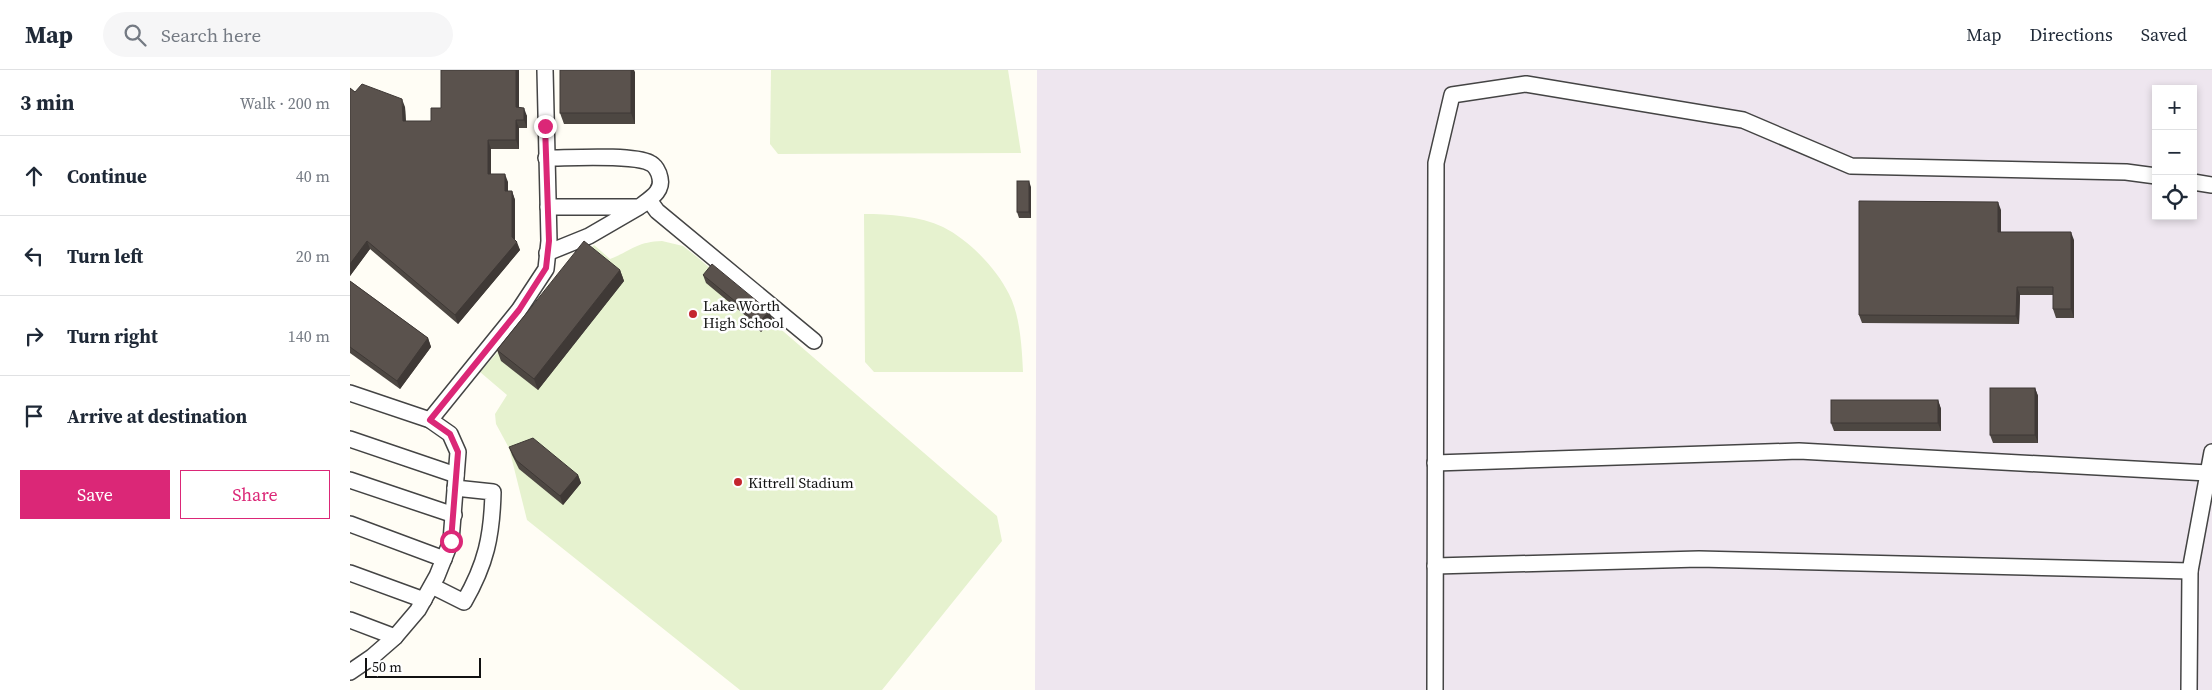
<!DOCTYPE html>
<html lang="en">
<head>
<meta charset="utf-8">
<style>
  body { margin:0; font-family:"Source Serif 4",serif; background:#f6f6f7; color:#1f2937 }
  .controls { position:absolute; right:15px; top:15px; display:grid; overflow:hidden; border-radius:0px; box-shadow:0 2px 8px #0003 }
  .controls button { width:45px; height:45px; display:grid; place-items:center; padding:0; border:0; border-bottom:1px solid #e0e1e3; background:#fff; color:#1f2937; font:25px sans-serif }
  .scale { position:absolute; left:15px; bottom:12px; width:116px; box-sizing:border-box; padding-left:5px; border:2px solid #111; border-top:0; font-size:14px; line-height:18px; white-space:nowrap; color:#111; -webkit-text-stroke:4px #fff; paint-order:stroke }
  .stop { position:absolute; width:15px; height:15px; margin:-11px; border:4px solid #db2777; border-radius:50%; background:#fff }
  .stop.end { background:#db2777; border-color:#fff; box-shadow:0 1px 5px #0008 }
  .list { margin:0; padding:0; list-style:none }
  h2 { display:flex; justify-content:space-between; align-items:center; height:65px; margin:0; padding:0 20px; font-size:21px }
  h2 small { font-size:16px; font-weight:400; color:#747a83 }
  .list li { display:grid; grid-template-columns:32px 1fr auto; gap:15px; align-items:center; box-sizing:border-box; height:80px; padding:0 20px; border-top:1px solid #e0e1e3 }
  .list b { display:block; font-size:19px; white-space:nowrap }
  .list em { font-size:16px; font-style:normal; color:#747a83 }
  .actions { display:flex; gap:10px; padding:15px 20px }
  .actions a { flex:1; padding:11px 0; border:1px solid #db2777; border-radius:0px; text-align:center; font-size:18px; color:#db2777 }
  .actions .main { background:#db2777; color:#fff }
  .icon { flex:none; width:28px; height:28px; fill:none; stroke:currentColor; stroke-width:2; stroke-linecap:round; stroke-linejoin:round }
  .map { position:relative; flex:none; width:1862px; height:620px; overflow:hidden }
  header { display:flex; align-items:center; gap:30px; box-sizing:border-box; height:70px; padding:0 25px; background:#fff; border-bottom:1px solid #e0e1e3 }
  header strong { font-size:24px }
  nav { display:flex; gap:28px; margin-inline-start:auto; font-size:18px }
  .search { width:350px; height:45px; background:#f6f6f7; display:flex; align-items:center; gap:12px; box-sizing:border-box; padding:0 18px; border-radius:28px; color:#747a83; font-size:19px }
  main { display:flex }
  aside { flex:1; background:#fff }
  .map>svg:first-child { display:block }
  .industrial { fill:#eee6ef; fill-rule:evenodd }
  .pitch { fill:#e6f2cf }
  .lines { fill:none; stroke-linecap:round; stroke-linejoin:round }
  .minor-casing { stroke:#444; stroke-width:18 }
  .minor { stroke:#fff; stroke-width:15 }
  .wall { fill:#4d4742 }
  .shaded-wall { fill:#3f3936 }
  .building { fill:#5a524d; stroke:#3f3936 }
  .route { stroke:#db2777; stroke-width:6 }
  .poi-dot { fill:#c4262e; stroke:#fff; stroke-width:2 }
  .labels { text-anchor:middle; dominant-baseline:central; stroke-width:5; stroke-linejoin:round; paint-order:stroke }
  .poi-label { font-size:15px; fill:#111; stroke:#fff; text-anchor:start }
</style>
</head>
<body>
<header>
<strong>Map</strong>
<div class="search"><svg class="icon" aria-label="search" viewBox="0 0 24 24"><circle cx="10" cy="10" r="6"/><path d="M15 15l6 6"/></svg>Search here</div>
<nav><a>Map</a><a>Directions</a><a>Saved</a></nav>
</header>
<main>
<aside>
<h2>3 min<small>Walk · 200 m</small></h2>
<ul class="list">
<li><svg class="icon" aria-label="ahead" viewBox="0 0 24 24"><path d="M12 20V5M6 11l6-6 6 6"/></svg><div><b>Continue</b></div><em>40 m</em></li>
<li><svg class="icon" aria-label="left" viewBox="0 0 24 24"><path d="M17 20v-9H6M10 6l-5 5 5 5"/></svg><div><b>Turn left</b></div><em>20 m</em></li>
<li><svg class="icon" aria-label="right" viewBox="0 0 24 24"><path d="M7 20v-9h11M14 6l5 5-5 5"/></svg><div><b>Turn right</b></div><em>140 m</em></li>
<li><svg class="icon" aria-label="arrive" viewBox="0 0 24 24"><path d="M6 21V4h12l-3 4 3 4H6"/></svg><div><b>Arrive at destination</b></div></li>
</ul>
<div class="actions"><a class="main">Save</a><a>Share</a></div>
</aside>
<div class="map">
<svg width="1862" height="620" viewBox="0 0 1862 620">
  <rect width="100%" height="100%" fill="#fffdf5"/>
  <path class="industrial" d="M687,0H1862V620H685ZM1806,19H1843V146H1806Z"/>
  <g class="pitch">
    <path d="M421,0H658L671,83L428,84L420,74Z"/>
    <path d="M514,144C539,144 570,146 593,157C619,170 646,198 659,224C670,245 672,278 673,302H524L515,292Z"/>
    <path d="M312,171L333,176L347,187L647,446L652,471L532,620H390L177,450L159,378L146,354L145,344L157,325L130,302L244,175L260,189C283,180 286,172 312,171Z"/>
  </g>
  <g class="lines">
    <g class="minor-casing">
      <g id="minor">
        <path d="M196,88C219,88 283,84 300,93C305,95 309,102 310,108C313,121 301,128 292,135"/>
        <path d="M1843,112L1862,115"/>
        <path d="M299,130L307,141L464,271"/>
        <path d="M197,183L239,166L289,137H198"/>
        <path d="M0,323L80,350L100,364L108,382L101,471L87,506L68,540L45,567L22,587L0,602"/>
        <path d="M80,350L169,240L196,199L199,171L195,0"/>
        <path d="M0,369L106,405"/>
        <path d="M1085,393L1449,381L1858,403"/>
        <path d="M0,410L104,445"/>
        <path d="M0,454L94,489"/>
        <path d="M1085,496L1349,489L1840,501"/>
        <path d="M0,503L74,530"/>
        <path d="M82,516L114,532C136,494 142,466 143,422L105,418"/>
        <path d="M0,550L45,567"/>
        <path d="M1085,620L1086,93L1102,25L1176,14L1393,50L1501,96L1776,102L1806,106"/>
        <path d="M1839,620L1840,501L1862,382"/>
      </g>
    </g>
    <use href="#minor" class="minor"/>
  </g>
  <g class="wall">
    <path d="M169,0V37L177,46V58H169V79H141V104L158,112V121H162L165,130V170L170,180L108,254L20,179L0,206V18L5,22L55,37L56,51H81Z"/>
    <path d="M285,2V54H214L210,43Z"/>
    <path d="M681,117V148H669L667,142Z"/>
    <path d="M1651,140V162L1724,170V248H1706L1703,239V225H1670L1669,254L1512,253L1509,245Z"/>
    <path d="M270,200L274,211L188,320L151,291L147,280Z"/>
    <path d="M353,205L422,249L411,262L399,251L397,247L356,213Z"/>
    <path d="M0,211L78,268L81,277L50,319L0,283Z"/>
    <path d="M1685,318L1688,326V373H1643L1640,365Z"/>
    <path d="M1588,330L1591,339V361H1484L1481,353Z"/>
    <path d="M159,377L228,405L231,413L213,435L169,399L162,385Z"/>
  </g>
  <g class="shaded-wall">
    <path d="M166,0H169V46L166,37Z"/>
    <path d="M281,0H284L285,2V54L281,43Z"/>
    <path d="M52,29L55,37L56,59L53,51Z"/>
    <path d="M174,38L177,46V58L174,50Z"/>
    <path d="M166,50L169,58V79L166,70Z"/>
    <path d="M138,70L141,79V112L138,104Z"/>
    <path d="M155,104L158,112V130L155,121Z"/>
    <path d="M679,111L681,117V148L679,142Z"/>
    <path d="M162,121L165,130V175L167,172L170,180L108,254L105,245Z"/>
    <path d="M1648,132L1651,140V170L1648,162Z"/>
    <path d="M1721,162L1724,170V248L1721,239Z"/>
    <path d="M17,171L20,179L0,206V194Z"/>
    <path d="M270,200L274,211L188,320L184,309Z"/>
    <path d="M1667,217L1670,225L1669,254L1666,246Z"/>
    <path d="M419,241L422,249L411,262L408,254Z"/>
    <path d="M78,268L81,277L50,319L47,311Z"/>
    <path d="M1685,318L1688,326V373L1685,365Z"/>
    <path d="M1588,330L1591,339V361L1588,353Z"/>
    <path d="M228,405L231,413L213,435L210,426Z"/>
  </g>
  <g class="building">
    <path d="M91,0H166V37L174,38V50H166V70H138V104H155V121H162V167L167,172L105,245L17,171L0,194V18L5,22L12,14L52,29L53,51H81V38H91Z"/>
    <rect x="210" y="0" width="71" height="43"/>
    <rect x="667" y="111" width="12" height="31"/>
    <path d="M1509,131L1648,132V162H1721V239H1703V217H1667L1666,246L1509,245Z"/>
    <path d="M234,171L270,200L184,309L147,280Z"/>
    <path d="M362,194L419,241L408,254L396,243L397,241L353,205Z"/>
    <path d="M0,211L78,268L47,311L0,277Z"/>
    <rect x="1640" y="318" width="45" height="47"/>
    <rect x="1481" y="330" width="107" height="23"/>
    <path d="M183,368L228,405L210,426L166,390L159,377Z"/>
  </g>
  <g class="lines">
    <path class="route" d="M101,471L108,382L100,364L80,350L169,240L196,198L199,171L195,56"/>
  </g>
  <g class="poi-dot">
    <circle cx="343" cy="244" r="5"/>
    <circle cx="388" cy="412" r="5"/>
  </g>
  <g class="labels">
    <g class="poi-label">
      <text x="353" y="235">Lake Worth<tspan x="353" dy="17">High School</tspan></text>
      <text x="398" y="412">Kittrell Stadium</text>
    </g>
  </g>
</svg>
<div class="controls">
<button>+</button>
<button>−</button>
<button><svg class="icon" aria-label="locate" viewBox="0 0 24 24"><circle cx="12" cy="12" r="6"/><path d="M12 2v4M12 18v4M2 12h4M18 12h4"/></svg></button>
</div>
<div class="scale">50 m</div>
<div class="stop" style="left:101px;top:471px"></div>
<div class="stop end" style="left:195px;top:56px"></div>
</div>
</main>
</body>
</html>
